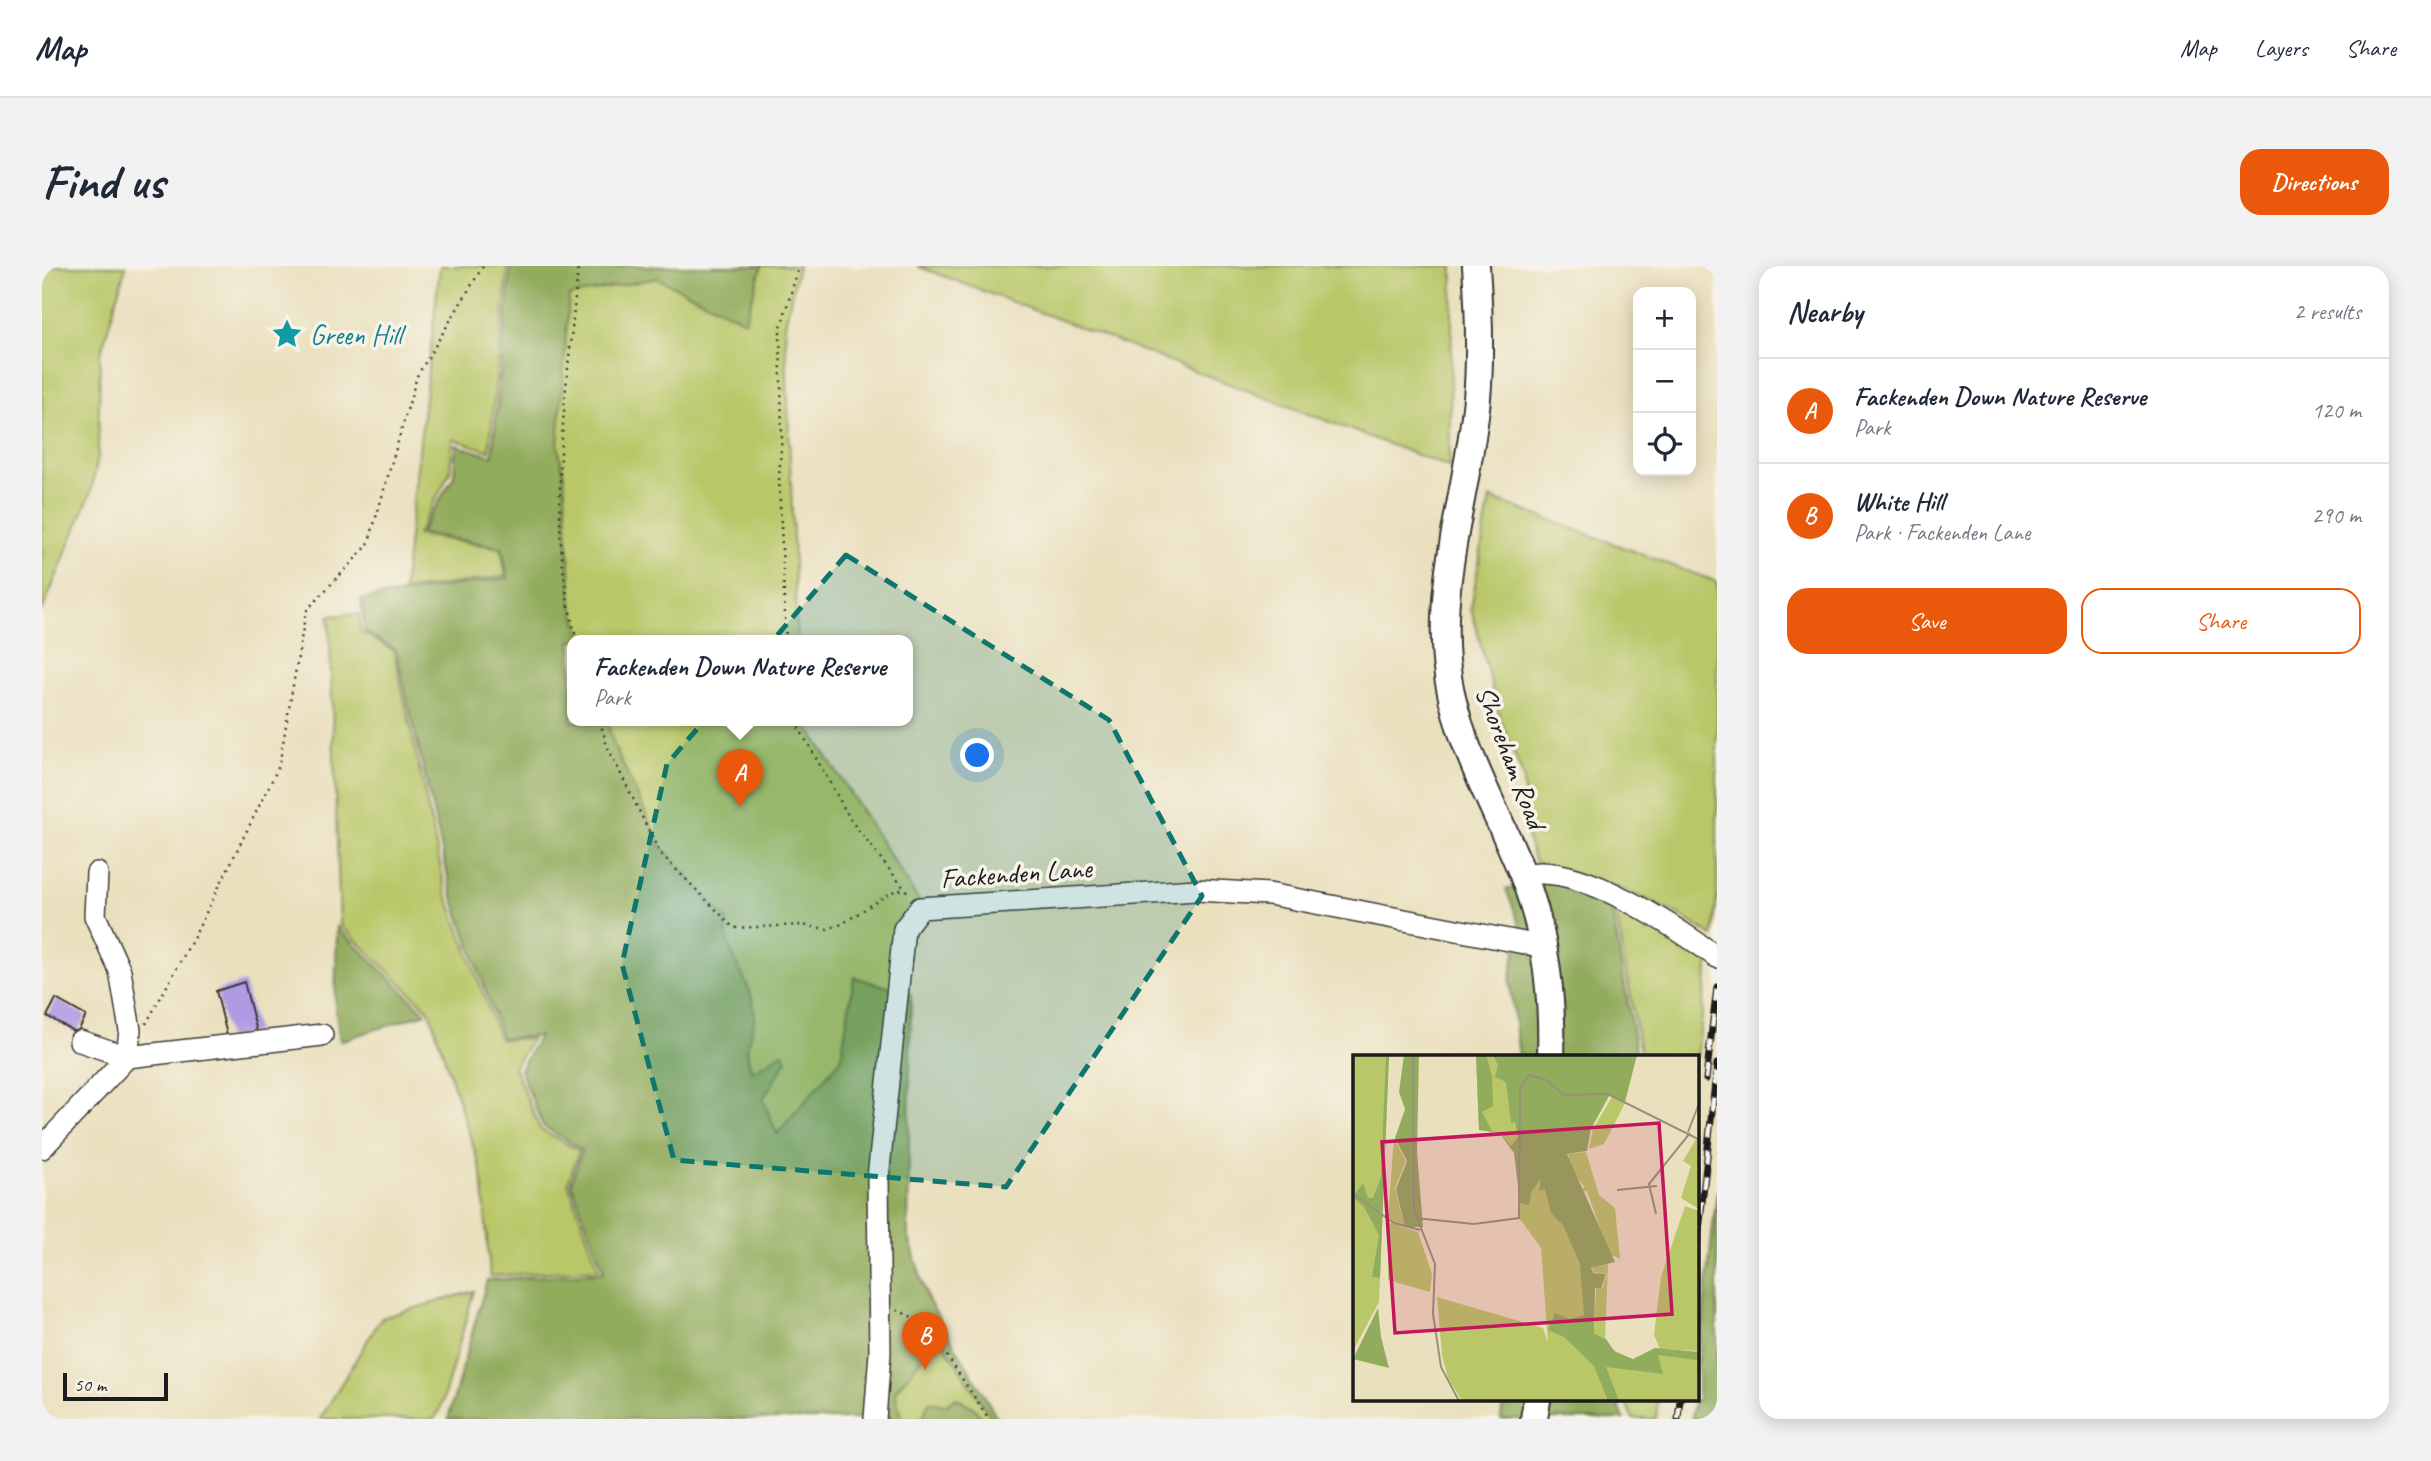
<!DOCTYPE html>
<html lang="en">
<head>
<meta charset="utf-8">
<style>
  body { margin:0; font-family:Caveat,sans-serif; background:#f2f2f3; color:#1f2937 }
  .controls { position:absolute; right:21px; top:21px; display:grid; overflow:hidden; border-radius:14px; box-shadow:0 4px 18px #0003 }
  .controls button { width:63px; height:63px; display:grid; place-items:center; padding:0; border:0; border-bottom:2px solid #e0e1e3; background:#fff; color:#1f2937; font:35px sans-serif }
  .scale { position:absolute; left:21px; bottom:18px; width:105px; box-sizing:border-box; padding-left:7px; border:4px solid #1c1c1c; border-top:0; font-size:19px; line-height:24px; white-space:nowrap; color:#1c1c1c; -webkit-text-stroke:5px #f7f3e8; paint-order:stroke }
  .you { position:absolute; left:936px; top:490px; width:24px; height:24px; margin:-18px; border:5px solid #fff; border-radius:50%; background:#1a73e8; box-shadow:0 0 0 10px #1a73e833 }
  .badge { display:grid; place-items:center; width:46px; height:46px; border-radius:50%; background:#ea580c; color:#fff; font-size:23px; font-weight:700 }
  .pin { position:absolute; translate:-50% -58px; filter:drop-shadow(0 2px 4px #0008) }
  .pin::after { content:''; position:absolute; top:37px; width:24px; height:21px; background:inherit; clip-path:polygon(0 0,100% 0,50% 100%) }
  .popup { position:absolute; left:525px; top:369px; width:346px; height:91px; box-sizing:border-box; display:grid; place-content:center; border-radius:14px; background:#fff; filter:drop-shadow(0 2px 5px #0005); font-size:23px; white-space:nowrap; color:#747a83 }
  .popup b { font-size:26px; color:#1f2937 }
  .popup::after { content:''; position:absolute; left:50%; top:100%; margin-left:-14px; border:14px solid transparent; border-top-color:#fff }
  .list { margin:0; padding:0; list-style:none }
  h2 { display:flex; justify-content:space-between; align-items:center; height:91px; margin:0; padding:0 28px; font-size:30px }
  h2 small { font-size:23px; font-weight:400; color:#747a83 }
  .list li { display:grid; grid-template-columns:46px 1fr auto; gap:21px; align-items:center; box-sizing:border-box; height:105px; padding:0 28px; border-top:2px solid #e0e1e3 }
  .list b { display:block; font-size:26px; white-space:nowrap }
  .list p { margin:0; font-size:23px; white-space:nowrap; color:#747a83 }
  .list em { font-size:23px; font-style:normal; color:#747a83 }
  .actions { display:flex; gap:14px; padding:21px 28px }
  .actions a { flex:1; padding:16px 0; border:2px solid #ea580c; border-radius:21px; text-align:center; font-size:24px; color:#ea580c }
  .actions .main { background:#ea580c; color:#fff }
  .icon { flex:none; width:38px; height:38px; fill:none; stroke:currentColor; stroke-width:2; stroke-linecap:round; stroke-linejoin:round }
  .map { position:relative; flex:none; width:1675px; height:1153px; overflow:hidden; border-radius:21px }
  header { display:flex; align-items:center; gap:42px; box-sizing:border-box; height:98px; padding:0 35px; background:#fff; border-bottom:2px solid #e0e1e3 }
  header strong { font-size:33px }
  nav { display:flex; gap:38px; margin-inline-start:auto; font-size:24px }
  .intro { display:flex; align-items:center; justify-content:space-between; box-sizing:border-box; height:168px; padding:0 42px }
  h1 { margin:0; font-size:49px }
  .button { padding:18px 32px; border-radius:21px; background:#ea580c; color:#fff; font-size:24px; font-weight:700 }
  main { display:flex; gap:42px; padding:0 42px }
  aside { flex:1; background:#fff; border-radius:21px; box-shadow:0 4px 18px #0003 }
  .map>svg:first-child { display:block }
  .green { fill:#b9c769; stroke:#6a7242; stroke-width:2 }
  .forest { fill:#92ac5d; stroke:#57643c; stroke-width:2 }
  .building { fill:#af9be3 }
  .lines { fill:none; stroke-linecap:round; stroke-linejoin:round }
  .minor-casing { stroke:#3b3934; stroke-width:24 }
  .major-casing { stroke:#3b3934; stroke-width:30 }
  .path { stroke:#3b3934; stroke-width:2.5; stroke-dasharray:2 5; stroke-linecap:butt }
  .minor { stroke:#fff; stroke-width:21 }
  .major { stroke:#fff; stroke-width:26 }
  .rail-casing { stroke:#1c1c1c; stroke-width:7 }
  .rail { stroke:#f7f3e8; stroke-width:4.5; stroke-dasharray:13; stroke-linecap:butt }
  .marked { fill:#0f766e; fill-opacity:0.2; stroke:#0f766e; stroke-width:5; stroke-dasharray:14 9; stroke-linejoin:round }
  .labels { text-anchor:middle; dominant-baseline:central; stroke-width:7; stroke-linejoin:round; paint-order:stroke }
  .culture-label { font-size:28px; fill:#0d838f; stroke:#f7f3e8; text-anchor:start }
  .street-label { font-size:28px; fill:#1c1c1c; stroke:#f7f3e8 }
  .inset-road { fill:none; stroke:#98927d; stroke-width:2 }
  .view { fill:#c2185b; fill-opacity:0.15; stroke:#c2185b; stroke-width:3.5 }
  .inset-edge { fill:none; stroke:#1c1c1c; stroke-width:3.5 }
</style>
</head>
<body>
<header>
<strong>Map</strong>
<nav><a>Map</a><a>Layers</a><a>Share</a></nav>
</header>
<div class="intro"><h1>Find us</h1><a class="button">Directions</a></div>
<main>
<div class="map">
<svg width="1675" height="1153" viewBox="0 0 1675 1153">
  <rect width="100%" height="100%" fill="#f7f3e8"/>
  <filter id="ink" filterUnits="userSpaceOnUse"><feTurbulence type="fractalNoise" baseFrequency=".0143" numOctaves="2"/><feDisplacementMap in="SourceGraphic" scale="14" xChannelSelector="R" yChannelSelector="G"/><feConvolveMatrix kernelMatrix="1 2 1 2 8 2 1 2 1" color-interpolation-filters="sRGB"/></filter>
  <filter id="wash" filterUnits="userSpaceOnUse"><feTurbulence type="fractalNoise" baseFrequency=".00686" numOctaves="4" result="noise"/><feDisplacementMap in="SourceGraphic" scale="28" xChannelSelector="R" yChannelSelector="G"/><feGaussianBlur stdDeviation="1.57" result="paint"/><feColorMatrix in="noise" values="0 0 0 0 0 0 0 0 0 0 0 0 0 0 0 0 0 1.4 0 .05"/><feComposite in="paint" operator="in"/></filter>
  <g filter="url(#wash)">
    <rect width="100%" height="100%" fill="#eae0be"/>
    <g class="green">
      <path d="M0,0H84L58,90L56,191L49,226L0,345Z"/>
      <path d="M398,0H466L447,185L411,173L408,206L375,269L459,282L464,310L361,325Z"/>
      <path d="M522,0H756L743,59L755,375H530L509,337Z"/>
      <path d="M875,0H1411L1407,201Z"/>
      <path d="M1448,232L1675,316V629L1671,671C1617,632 1557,614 1493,596L1485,572L1481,511L1458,452L1429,342Z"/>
      <path d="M317,348L319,366L352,385L404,626L458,774L490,772L472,801L498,863L537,885L526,917L557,1003L448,1010L440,907L387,744L298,659L287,350Z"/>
      <path d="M542,455H762L877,635L858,663L835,1086Z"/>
      <path d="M1572,636L1667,694L1655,791H1599Z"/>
      <path d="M432,1025L398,1144L392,1153H278L339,1052Z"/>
      <path d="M893,1047L956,1153H836Z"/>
      <path d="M1583,1134H1616L1614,1153H1591Z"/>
    </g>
    <g class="forest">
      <path d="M469,0H720L703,55L615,12L527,30L516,179L522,210L530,337L541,375H530V455H565L572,480L619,580L685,654C680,685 708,711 712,742C716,767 697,771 710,805L741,787L745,794L721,833L735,868L799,793L812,711L869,728L866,968L885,1032L956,1153H950L897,1071L853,1125L859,1153H406L445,1014L562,1006L529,917L540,884L501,860L478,804L497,770L460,772L410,628L354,384L323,366L319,333L466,312L460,281L378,267L412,210L414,179L450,190Z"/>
      <path d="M1512,616L1568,633L1595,791H1477L1468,716L1478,659L1464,623Z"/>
      <path d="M295,661L384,747L298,775L293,739Z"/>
      <path d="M1675,924V1111L1671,1153H1650L1652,1134H1656V1099Z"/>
      <path d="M915,1132L931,1141L941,1153H880L887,1136L902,1139Z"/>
      <path d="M1461,1134H1574L1582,1153H1459Z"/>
    </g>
    <g id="blocks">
      <g class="building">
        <path d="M202,716L215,766L186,773L174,725Z"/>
        <path d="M14,733L44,750L35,767L5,750Z"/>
      </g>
    </g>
  </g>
  <g filter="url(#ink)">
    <use href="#blocks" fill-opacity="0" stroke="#3b3934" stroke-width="2"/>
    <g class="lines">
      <g class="minor-casing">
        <g id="minor">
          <path d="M1481,610C1531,592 1635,662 1675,691"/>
          <path d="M38,775L85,791L280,769"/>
          <path d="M0,882L85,791L88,764L78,705L53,650L55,607"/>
          <path d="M833,1153L838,1087L836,912L862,663L878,642L1154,624L1227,628L1503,681"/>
        </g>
      </g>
      <g class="major-casing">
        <g id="major">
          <path d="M1434,0C1437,44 1439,89 1435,132C1427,220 1396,307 1404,395C1411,472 1453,539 1481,609C1504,668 1511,728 1509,791"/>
          <path d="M1492,1153L1495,1134"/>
        </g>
      </g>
      <g class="path">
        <path d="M535,375C501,255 526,122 536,0"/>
        <path d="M744,375L737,212L740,170L738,64L757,0"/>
        <path d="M558,455L565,480L618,587L692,662L760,659L785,663L800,658L849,626L863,623L868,629"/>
        <path d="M753,455L810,556L862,622"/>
        <path d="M104,758L152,671L237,500L264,345L326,279L375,110L441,0"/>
        <path d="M855,1044L883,1057L947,1153"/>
      </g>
      <use href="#minor" class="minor"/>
      <use href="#major" class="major"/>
      <g class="rail-casing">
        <g id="rail">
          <path d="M1664,813L1675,721"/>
          <path d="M1656,974L1675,798"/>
          <path d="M1636,1153L1638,1134"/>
        </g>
      </g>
      <use href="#rail" class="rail"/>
    </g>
  </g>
  <path class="marked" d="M804,289L1067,454L1160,630L964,921L632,894L580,698L625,498Z"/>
  <defs>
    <g id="sight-bare" transform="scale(2.415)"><path d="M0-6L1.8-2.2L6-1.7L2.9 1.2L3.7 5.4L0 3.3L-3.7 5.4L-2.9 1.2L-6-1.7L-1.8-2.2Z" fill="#0f9aa8" stroke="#f7f3e8" stroke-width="2.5" paint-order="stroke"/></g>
  </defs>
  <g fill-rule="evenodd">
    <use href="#sight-bare" x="245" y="68"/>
  </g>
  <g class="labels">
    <g class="culture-label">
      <text x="268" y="68">Green Hill</text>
    </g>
    <g class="street-label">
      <text transform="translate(1469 491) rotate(69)">Shoreham Road</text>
      <text transform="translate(974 607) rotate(-4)">Fackenden Lane</text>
    </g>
  </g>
  <g transform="translate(1311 789)">
    <rect width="346" height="346" fill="#eae0be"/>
    <path d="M0,0H36L26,247L0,296ZM123,0H179L233,233L232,280L280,305L307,296L345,298L346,346H109L95,323L89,300L84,242L190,273L195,288L188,193L167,164L168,88L159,96L147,78L126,75ZM259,42L272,48L251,89L236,94L240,74ZM41,83L53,106L42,133L52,172L35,163ZM343,84L346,87V154L328,143L338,111L330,106ZM233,97L246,140L262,153L267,204L256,199L234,136L229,137L231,131L220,118L215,99ZM332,151L346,156V296L307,294L301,280L308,222ZM35,167L65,177L79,219L77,237L35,225ZM255,209L252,283L241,278L243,233L249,234L254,219L240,217L239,213Z" fill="#b9c769"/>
    <path d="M33,0H36L27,223L19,222L26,180L11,152L0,142L10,128L15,143H20L28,122ZM51,0H66L64,97L70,172H52L43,134L54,106L42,83L52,54L46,37ZM123,0H133L139,21L140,51L129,57L139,76L147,78L158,91L165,82L162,67L158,68L153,27L142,22L145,10L140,0H284L272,47L256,41L238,74L234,96L214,99L262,207L238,213L240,218L253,219L248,234L242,233L241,278L253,284L262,297L280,304L302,293L346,297V342L344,305L305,300L310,319L253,312L266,346H255L241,311L211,282L195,275L202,258L217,264L231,260L227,209L210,170L198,158L192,134L186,136L188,124L178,137L176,150L167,148L161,98L147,78L126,75ZM25,253L28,282L36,313L0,304Z" fill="#92ac5d"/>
    <path class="inset-road" d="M60,0L61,155L82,209L80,259L88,312L106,346M335,77L347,46M264,135L304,131M0,139L41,168L67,175M303,159L296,129L337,78M62,163L121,169L166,163L167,33L176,20L193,25L211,40L255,39L347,85"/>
    <path class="view" d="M306,68L319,259L42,278L29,87Z"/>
    <rect width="346" height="346" class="inset-edge"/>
  </g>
</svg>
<div class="controls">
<button>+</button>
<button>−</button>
<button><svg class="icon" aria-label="locate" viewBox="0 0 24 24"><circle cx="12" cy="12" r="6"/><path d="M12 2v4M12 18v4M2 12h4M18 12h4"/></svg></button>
</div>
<div class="scale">50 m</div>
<div class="you"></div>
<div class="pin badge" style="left:698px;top:541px">A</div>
<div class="popup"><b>Fackenden Down Nature Reserve</b>Park</div>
<div class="pin badge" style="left:883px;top:1104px">B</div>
</div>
<aside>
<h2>Nearby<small>2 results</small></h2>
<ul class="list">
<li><span class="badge">A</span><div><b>Fackenden Down Nature Reserve</b><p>Park</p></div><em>120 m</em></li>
<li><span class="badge">B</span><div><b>White Hill</b><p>Park · Fackenden Lane</p></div><em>290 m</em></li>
</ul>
<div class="actions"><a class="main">Save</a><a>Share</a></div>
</aside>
</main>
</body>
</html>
